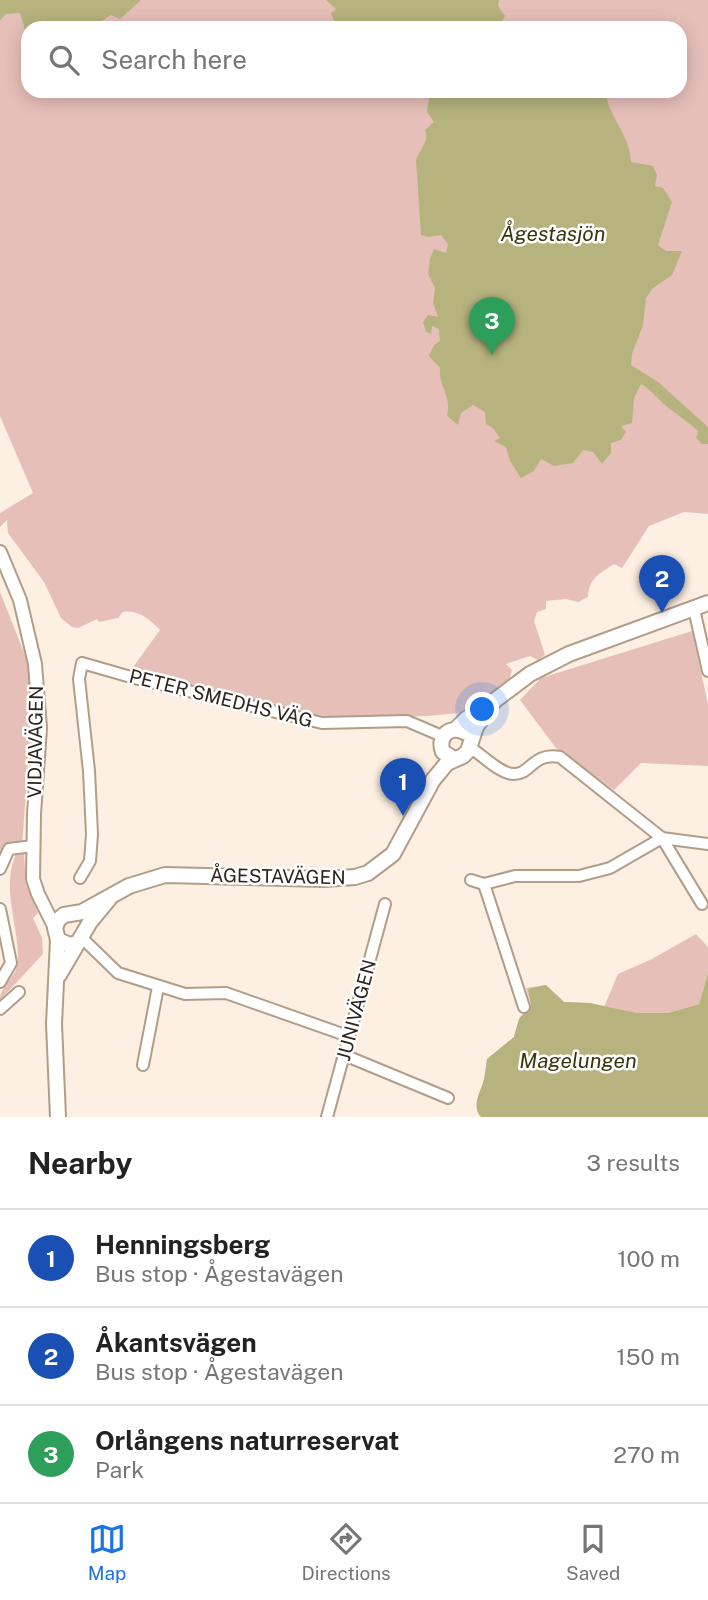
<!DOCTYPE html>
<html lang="en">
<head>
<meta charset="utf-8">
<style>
  body { margin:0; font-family:"Public Sans",sans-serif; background:#f6f6f6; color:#222 }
  .you { position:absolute; left:483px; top:710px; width:24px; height:24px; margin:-18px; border:5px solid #fff; border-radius:50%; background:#1a73e8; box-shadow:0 0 0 10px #1a73e833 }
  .badge { display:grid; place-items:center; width:46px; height:46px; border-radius:50%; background:#1a73e8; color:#fff; font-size:23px; font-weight:700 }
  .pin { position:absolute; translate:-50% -58px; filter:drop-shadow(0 2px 4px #0008) }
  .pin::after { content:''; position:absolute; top:37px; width:24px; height:21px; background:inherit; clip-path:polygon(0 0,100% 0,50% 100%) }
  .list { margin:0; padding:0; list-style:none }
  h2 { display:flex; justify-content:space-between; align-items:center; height:91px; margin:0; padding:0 28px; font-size:30px }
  h2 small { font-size:23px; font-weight:400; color:#767676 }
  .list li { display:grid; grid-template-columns:46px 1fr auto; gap:21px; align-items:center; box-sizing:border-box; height:98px; padding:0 28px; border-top:2px solid #e0e0e0 }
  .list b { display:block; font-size:26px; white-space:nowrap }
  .list p { margin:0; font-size:23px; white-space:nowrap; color:#767676 }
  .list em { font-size:23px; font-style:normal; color:#767676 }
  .icon { flex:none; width:38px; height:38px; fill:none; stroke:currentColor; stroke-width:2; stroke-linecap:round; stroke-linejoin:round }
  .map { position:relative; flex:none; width:708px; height:1117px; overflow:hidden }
  .search { position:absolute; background:#fff; box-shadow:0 4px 18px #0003; left:21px; right:21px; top:21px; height:77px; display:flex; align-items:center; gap:18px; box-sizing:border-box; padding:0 24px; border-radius:21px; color:#767676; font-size:26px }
  .sheet { height:385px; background:#fff }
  nav { display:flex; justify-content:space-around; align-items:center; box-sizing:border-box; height:98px; border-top:2px solid #e0e0e0; background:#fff; font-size:19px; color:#767676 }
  nav a { display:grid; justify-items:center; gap:4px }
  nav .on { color:#1a73e8 }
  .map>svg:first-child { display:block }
  .green { fill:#e7bfb9; fill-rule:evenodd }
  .water { fill:#b6b37f }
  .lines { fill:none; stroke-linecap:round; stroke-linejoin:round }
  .minor-casing { stroke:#b29d88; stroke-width:14 }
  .tertiary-casing { stroke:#b29d88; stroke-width:16 }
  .secondary-casing { stroke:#b29d88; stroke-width:18 }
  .minor { stroke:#fff; stroke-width:10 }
  .tertiary { stroke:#fff; stroke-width:12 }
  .secondary { stroke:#fff; stroke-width:14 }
  .labels { text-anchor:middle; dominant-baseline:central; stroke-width:5; stroke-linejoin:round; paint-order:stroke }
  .street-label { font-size:19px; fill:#2d241c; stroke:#fff }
  .water-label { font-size:21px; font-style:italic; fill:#39360b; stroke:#fff }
</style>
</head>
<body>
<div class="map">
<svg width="708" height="1117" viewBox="0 0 708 1117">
  <rect width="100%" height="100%" fill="#fdefe2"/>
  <g class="green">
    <path d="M0,0H708V514L684,512L649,526L622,568L614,564C599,574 589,578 588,597L578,602L566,599L546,601V609L537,612L534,621L545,655L538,660L530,656L506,664L512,670L509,682L459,713L427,716L316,719L131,670L160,630C151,620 138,609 123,612L118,618L99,622L97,619L78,628L72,627L61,618L44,582L8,533L7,520L0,527V513L33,493L0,416ZM28,28H680V91H28Z"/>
    <path d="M0,592L29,665L30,738L22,846L9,849L0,869Z"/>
    <path d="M692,631L708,704V766L641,763L614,790L556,748L520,700L541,678Z"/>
    <path d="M17,852L24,853L26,884L38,913L33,918L42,938L43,954L0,1000C0,986 17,977 18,961C19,923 0,887 17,852Z"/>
    <path d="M696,934L708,947V973L699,1004L668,1013H636L481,1117C472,1106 479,1095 483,1083C485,1076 486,1067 487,1059L514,1037L519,1019L531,1005L526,988L546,985L564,1002L590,1003L604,1007L618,974L652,959Z"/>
  </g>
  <g class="water">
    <path d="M0,0H141L120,19L111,15L91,28L56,21L45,28H28V39L20,13L6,14L0,20Z"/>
    <path d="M326,0H499L498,6L505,16L498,26L501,28H337L331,13L336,9Z"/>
    <path d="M425,91H566L581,95L606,93C609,118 630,135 631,162L653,166L657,175L655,186L663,188L672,202L658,245L666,251H682L672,275L653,288L646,298L643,325L632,354L631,365L658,382L708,427V444H702L696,438L698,431C689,423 681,417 671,410C660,402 653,391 641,384L634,398L632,423L621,426L626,432L621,440L611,443V453L602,464L593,452L583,450L573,463L554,466L541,459L534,471L521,478L510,461L506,447L494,441L500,438L493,428L486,424L485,412L473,405L461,413L458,425L447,416C452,394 438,387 440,368L429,356L434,345L440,341L439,329L432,326L431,334L426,332L423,322L428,315L438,317L433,303L435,288L428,274L430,259L434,249L446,253L448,244L441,235L428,237L421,235L416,160C419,150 430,141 425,130L434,122L427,112L429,99Z"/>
    <path d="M708,973V1117H481C472,1106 479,1095 483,1083C485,1076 486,1067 487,1059L514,1037L519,1019L531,1005L528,989L546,985L564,1002L590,1003L636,1013H668L699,1004Z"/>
  </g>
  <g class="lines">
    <g class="minor-casing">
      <g id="minor">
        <path d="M694,609L708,671"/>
        <path d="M468,751L474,750C485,758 500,773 513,774C531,775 532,752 560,757L662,838L702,904"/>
        <path d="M0,869L9,849L33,846"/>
        <path d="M80,878L90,861L92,834L89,771L79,679L82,663L138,679L322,723L407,721L442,736"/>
        <path d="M471,880L484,884L515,876H579L610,868L662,838L708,844"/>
        <path d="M484,884L524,1007"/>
        <path d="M0,909L11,963L0,982"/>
        <path d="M82,938L118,973L185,994L226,993L348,1036"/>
        <path d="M0,1009L19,992"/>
        <path d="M344,1055L448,1098"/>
        <path d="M143,1065L158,987"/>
        <path d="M327,1117L385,904"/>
      </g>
    </g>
    <g class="tertiary-casing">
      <path id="tertiary" d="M0,552L20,600L35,664L40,728L34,814L33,879L38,894L55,928"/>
    </g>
    <g class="secondary-casing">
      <g id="secondary">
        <path d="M456,729L466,719L494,701L530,674L569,654L708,603"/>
        <path d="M454,759L443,752C437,737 449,725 464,732"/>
        <path d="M77,943L70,945L58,940L55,928L58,920L64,915L82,912L129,886L165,875L324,879L355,877L368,873L393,854L433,780L447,763L463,756L468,751L476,727L494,701"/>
        <path d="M59,975L90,922L109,899"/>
        <path d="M58,1117L54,1024L58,940"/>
      </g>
    </g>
    <use href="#minor" class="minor"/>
    <use href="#tertiary" class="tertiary"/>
    <use href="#secondary" class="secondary"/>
  </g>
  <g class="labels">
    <g class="street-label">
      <text transform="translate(221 698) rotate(14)">PETER SMEDHS VÄG</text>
      <text transform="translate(35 742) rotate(-89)">VIDJAVÄGEN</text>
      <text transform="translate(278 876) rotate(1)">ÅGESTAVÄGEN</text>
      <text transform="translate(356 1010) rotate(-75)">JUNIVÄGEN</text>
    </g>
    <g class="water-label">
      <text x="553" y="233">Ågestasjön</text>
      <text x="578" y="1060">Magelungen</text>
    </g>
  </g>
</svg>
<div class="you"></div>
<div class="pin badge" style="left:403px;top:816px;background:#1a4fb4">1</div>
<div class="pin badge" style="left:662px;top:613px;background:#1a4fb4">2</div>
<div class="pin badge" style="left:492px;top:355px;background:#2e9e5b">3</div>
<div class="search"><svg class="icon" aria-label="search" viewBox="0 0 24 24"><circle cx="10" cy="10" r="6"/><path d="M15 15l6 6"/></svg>Search here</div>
</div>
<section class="sheet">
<h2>Nearby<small>3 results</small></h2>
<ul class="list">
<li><span class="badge" style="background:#1a4fb4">1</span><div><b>Henningsberg</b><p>Bus stop · Ågestavägen</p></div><em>100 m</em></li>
<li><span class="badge" style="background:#1a4fb4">2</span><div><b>Åkantsvägen</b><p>Bus stop · Ågestavägen</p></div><em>150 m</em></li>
<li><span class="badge" style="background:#2e9e5b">3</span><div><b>Orlångens naturreservat</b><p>Park</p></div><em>270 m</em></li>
</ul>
</section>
<nav>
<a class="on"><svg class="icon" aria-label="map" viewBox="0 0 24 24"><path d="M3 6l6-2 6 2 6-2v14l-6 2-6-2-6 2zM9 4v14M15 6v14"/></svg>Map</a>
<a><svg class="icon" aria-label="directions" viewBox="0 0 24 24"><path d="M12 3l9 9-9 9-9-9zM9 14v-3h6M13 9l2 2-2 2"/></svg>Directions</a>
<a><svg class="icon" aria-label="saved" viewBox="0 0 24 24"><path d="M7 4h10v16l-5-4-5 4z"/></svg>Saved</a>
</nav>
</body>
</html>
